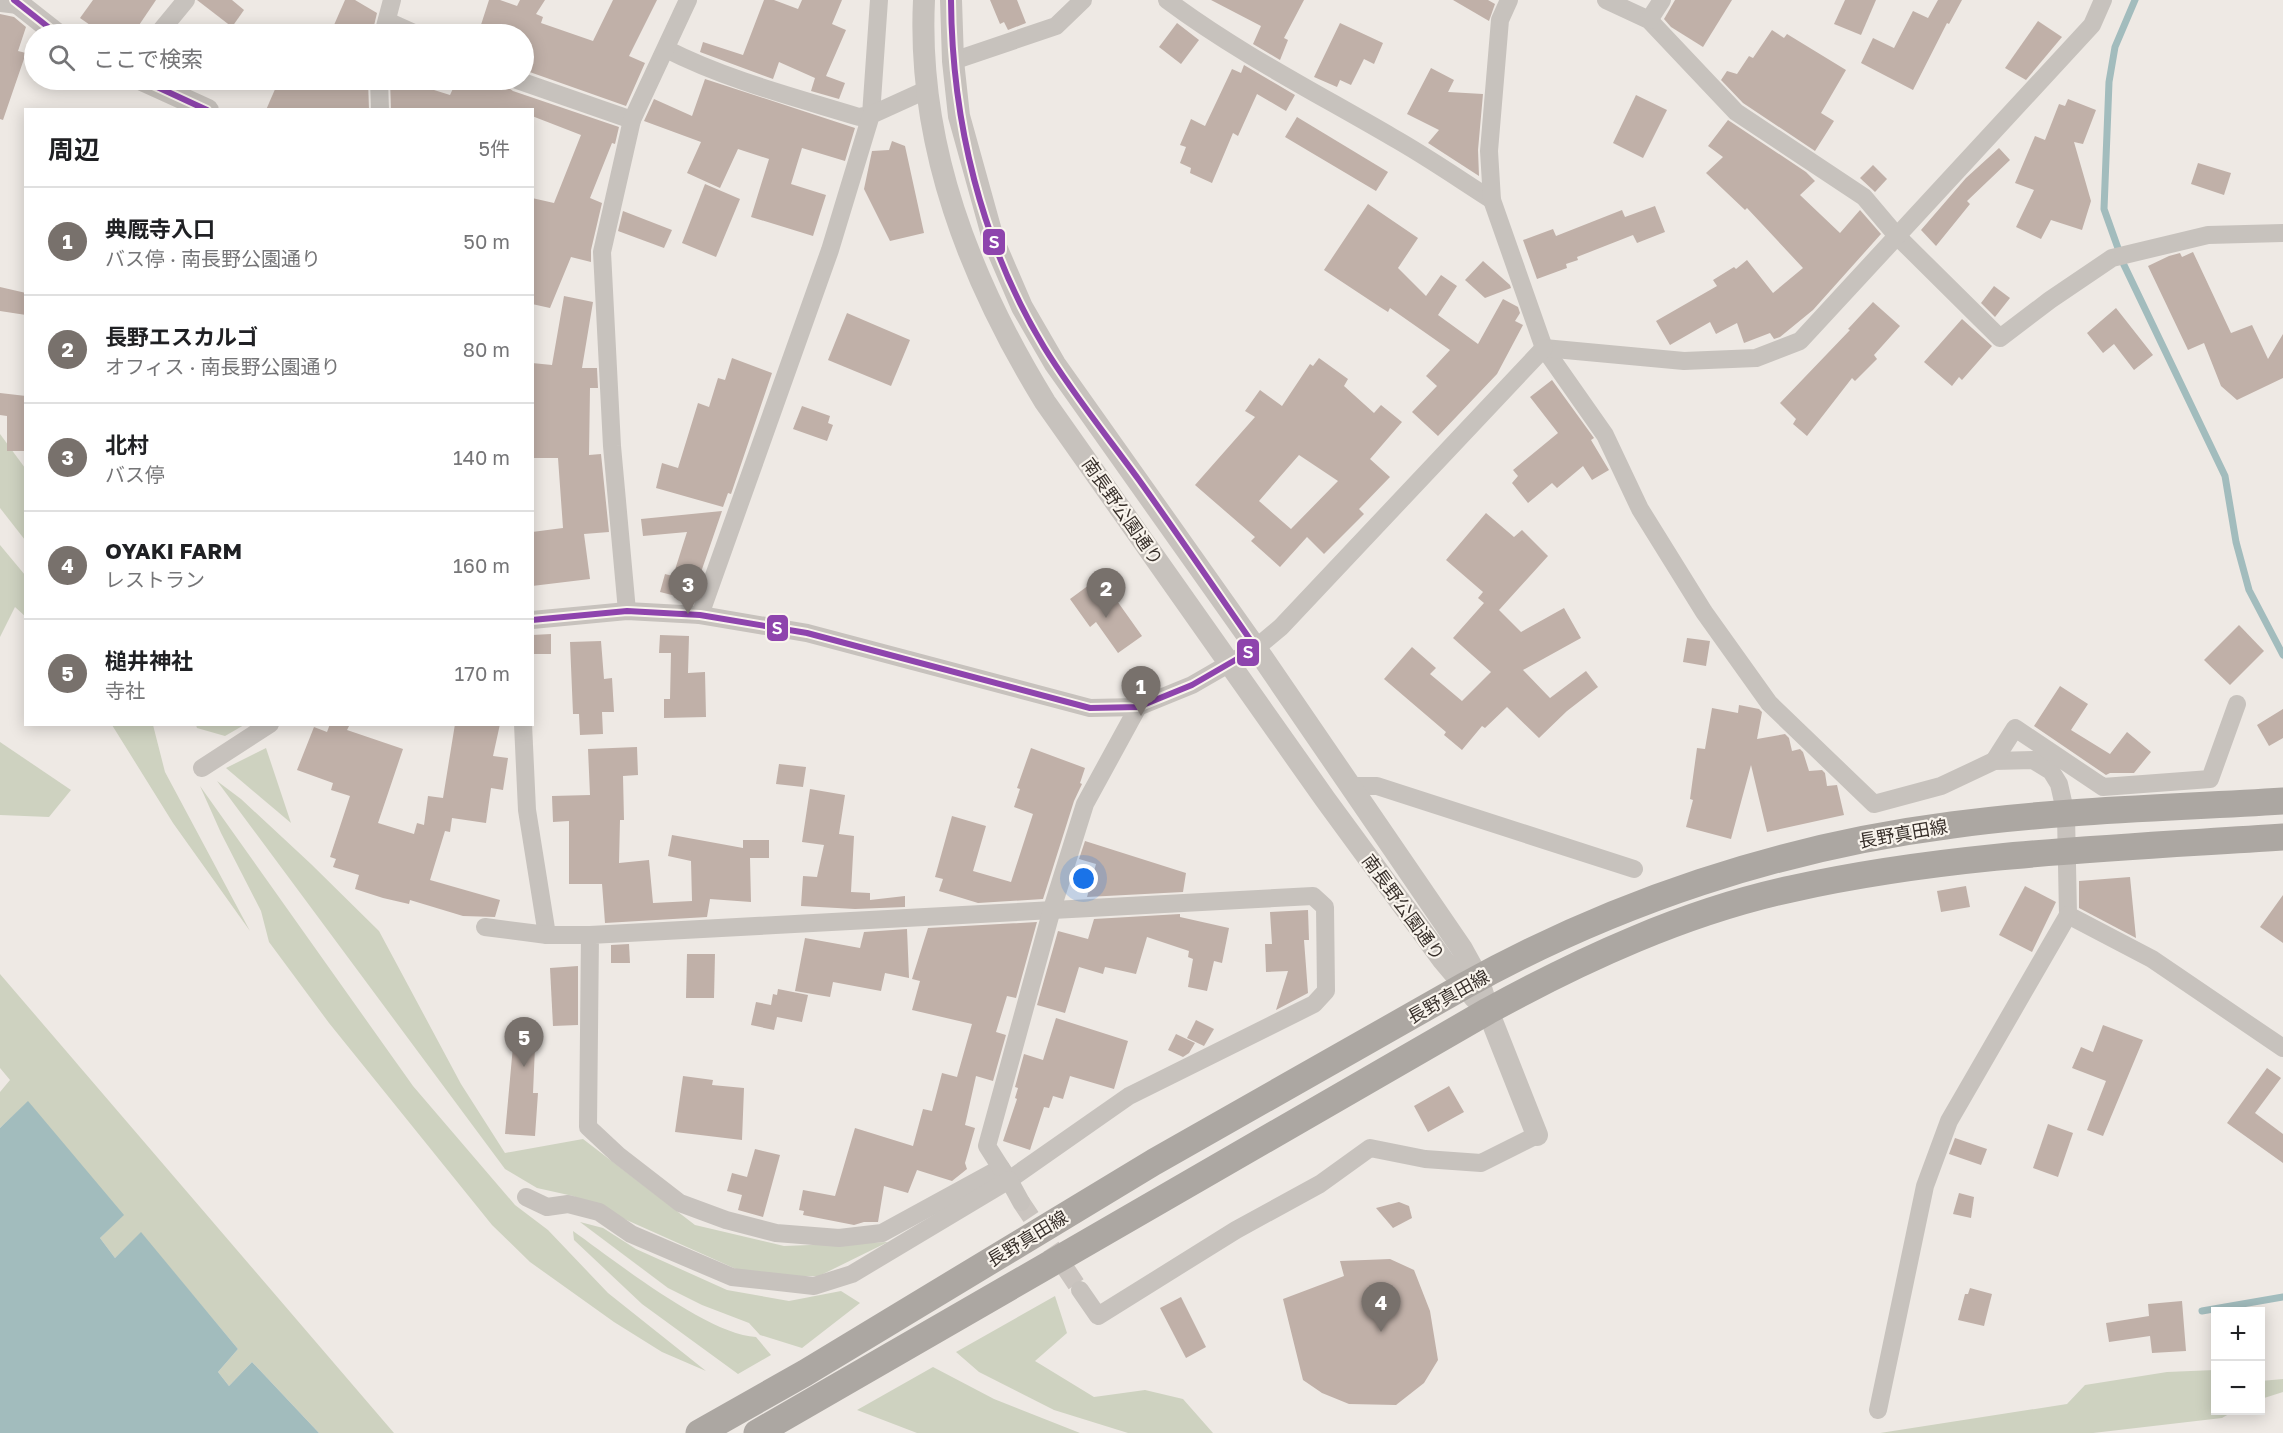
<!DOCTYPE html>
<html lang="ja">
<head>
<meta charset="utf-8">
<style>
  body { margin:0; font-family:"Golos Text","Noto Sans JP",sans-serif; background:#f2f2f2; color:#202124 }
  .controls { position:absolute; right:18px; bottom:18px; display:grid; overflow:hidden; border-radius:0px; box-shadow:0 3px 15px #0003 }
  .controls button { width:54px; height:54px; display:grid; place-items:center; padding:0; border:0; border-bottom:2px solid #e0e0e0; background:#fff; color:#202124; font:30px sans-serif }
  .you { position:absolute; left:1084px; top:879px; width:21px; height:21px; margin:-15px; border:4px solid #fff; border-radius:50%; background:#1a73e8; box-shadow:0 0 0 9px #1a73e833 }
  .badge { display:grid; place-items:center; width:39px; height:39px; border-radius:50%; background:#78716c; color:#fff; font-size:20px; font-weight:700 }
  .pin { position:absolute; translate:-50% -50px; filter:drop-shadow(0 2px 3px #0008) }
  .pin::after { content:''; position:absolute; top:32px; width:21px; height:18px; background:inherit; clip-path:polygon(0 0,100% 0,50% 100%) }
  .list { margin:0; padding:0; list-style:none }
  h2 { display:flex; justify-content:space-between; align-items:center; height:78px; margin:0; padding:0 24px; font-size:26px }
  h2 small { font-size:20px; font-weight:400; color:#757577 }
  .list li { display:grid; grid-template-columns:39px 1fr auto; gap:18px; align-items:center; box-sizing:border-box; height:108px; padding:0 24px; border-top:2px solid #e0e0e0 }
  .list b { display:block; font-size:22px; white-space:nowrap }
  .list p { margin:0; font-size:20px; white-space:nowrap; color:#757577 }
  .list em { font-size:20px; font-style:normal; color:#757577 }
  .icon { flex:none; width:33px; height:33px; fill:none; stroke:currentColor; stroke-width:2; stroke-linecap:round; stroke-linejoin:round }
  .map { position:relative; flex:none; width:2283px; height:1433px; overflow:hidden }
  .search { position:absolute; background:#fff; box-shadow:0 3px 15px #0003; left:24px; top:24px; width:510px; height:66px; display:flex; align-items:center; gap:15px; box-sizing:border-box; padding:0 21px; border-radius:33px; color:#757577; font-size:22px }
  .panel { position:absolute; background:#fff; box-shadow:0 3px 15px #0003; left:24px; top:108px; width:510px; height:618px; border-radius:0px }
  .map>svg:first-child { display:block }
  .green { fill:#ced2c0 }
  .water { fill:#a2bcbd }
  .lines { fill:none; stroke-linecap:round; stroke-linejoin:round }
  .stream { stroke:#a2bcbd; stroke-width:7 }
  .building { fill:#c0b0a8; fill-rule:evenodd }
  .minor-tunnel { stroke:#cac4bf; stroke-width:18; stroke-dasharray:18 9; stroke-linecap:butt }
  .minor { stroke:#c7c2bd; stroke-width:18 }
  .tertiary { stroke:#c7c2bd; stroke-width:22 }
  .primary { stroke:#aca7a2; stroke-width:27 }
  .bus-1-casing { stroke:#f9f4ed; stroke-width:10 }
  .bus-1 { stroke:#8e44ad; stroke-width:6 }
  .labels { text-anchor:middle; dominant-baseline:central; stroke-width:4.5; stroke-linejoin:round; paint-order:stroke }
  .street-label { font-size:18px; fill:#38302b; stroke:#f9f4ed }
  .line-badge { stroke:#f9f4ed; stroke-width:2 }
  .badge-label { font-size:16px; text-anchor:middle; font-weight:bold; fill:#fff }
</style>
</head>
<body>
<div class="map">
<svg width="2283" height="1433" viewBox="0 0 2283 1433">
  <rect width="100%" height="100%" fill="#eee9e4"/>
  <g class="green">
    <path d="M0,434L25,468V540L0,508Z"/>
    <path d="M0,545L25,575L26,617L15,607L0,637Z"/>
    <path d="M112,725H153L165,772L250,931L173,823Z"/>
    <path d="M196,725H244L225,736L197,728Z"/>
    <path d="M0,742L71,790L49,817L0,815Z"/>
    <path d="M266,748L291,823L226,768Z"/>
    <path d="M217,781L241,799L311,864L379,931L461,1084L505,1153L583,1139L695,1225L784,1246L888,1242L819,1276H775L736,1269L573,1196L537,1188L505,1169Z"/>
    <path d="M200,786L413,1086L515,1205L548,1230L608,1293L706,1371L662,1352L614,1322L530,1262L492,1225L329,1023L269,942L261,911L221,833Z"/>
    <path d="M0,974L394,1433H319L252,1362L229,1386L218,1372L238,1349L141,1233L115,1258L100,1238L123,1215L28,1102L0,1128V1092L10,1080L0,1068Z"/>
    <path d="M580,1222L603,1228L636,1249L727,1290L789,1301L841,1291L860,1303L802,1348L760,1335L749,1323L702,1305L668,1288Z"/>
    <path d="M573,1231C614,1260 708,1335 756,1337L771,1355L738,1374L642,1304L574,1240Z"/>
    <path d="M1055,1296L1067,1333L1035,1361L1094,1397L1145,1390L1183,1399L1213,1433H1128L1054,1410L979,1372L956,1352Z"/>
    <path d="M933,1367L994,1399L1080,1433H917L857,1410Z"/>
    <path d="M2215,1370L2216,1410L2234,1411L2222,1418L2093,1433H1880L2067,1404L2085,1385L2167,1372Z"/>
    <path d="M2283,1379V1392L2261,1399V1381Z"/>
  </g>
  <path class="water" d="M28,1101L124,1215L100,1238L115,1258L141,1232L238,1349L218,1372L229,1386L252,1362L319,1433H0V1128Z"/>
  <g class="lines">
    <g class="stream">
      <path d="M2135,0L2115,47L2109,82L2104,209L2124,265L2225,476L2236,542L2249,590L2283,655"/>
      <path d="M2202,1311L2283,1297"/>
    </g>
  </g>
  <g class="building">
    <path d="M93,0H156L133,34H103L80,18Z"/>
    <path d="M197,0H232L244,10L232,27Z"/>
    <path d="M345,0H355L377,13L372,34H330Z"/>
    <path d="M489,0H500L517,6L520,0H545L536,14L543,17L541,23L593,41L613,0H657L629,56L645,63L626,106L524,70V34H478Z"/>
    <path d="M764,0H774L798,9L802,0H842L832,24L846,30L826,76L845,83L839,99L811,91L815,78L779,62L773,79L700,52L703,42L743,55Z"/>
    <path d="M990,0H1017L1026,23L1008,30L1004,22L1000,24Z"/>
    <path d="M1211,0H1304L1284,38L1288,40L1280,60L1253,44L1261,26Z"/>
    <path d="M1453,0H1488L1495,4L1489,21Z"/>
    <path d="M1675,0H1732L1703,47L1671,27L1664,19Z"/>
    <path d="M1845,0H1876L1861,35L1834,24Z"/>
    <path d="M1938,0H1962L1949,24L1947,23L1913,90L1861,63L1873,38L1894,48L1913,11L1928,18Z"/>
    <path d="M0,14L14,17L26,27L18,51L26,53L3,120L0,119Z"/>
    <path d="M2038,21L2062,37L2026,80L2005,68Z"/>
    <path d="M1177,23L1199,40L1181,64L1159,47Z"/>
    <path d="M1340,23L1383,43L1374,64L1364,59L1351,85L1340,80L1337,87L1314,77Z"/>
    <path d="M1772,30L1784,38L1787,34L1846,70L1821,113L1834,121L1815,151L1743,103L1721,80L1727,71L1737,74L1749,56L1753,58Z"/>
    <path d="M1244,65L1295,95L1286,111L1257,94L1238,136L1233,133L1212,183L1190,173L1191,168L1180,163L1186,147L1180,145L1191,119L1205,126L1232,69L1241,73Z"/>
    <path d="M1431,68L1454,80L1448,92L1483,94L1478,150L1479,176L1428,143L1439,130L1407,114Z"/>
    <path d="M705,79L855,128L845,161L802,148L791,184L826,195L813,236L751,217L769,159L738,149L720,188L687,173L701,142L644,121L654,99L692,116Z"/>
    <path d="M279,80H368L369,110H266Z"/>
    <path d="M390,80H402L450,95L457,80H497L513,91L619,127L615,144L612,143L590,198L602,203L591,250V262L571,257L550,308L532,304V198L554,203L581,135L532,116V110H391Z"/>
    <path d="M1636,95L1667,110L1643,158L1613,143Z"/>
    <path d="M2068,99L2096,110L2083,144L2074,142L2091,201L2082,230L2051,220L2041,239L2016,227L2034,190L2015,183L2035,136L2045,140L2059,104L2065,106Z"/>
    <path d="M1297,117L1388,172L1376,191L1285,137Z"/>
    <path d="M1728,120L1806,172L1815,181L1800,195L1840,233L1860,210L1881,234L1813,310L1780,337L1774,339L1770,333L1744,343L1737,323L1716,334L1710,322L1670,345L1656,321L1717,286L1713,280L1734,267L1736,269L1747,260L1773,293L1803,268L1747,208L1745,210L1706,173L1723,157L1708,146Z"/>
    <path d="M892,141L905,146L924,233L890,241L864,189L872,151L889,150Z"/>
    <path d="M1999,148L2010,160L1967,201L1970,204L1936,246L1921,230L1966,178Z"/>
    <path d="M2198,163L2231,173L2224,195L2191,184Z"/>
    <path d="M1873,165L1887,179L1875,192L1860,178Z"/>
    <path d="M705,184L740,199L716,257L682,243Z"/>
    <path d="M1368,204L1418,238L1398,268L1426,296L1441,275L1457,286L1438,315L1478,344L1503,299L1518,307L1520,313L1515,321L1523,325L1497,374L1438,436L1412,412L1437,386L1426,376L1450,350L1390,308L1388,312L1380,307L1324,270Z"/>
    <path d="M1655,206L1665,232L1637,243L1633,235L1577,257L1578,260L1566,264L1567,268L1537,279L1523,240L1553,229L1556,236L1622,210L1625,217Z"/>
    <path d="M623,211L672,230L664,248L618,231Z"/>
    <path d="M2193,252L2231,333L2252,325L2268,359L2283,334V378L2237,400L2221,386L2204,343L2188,350L2148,266L2169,256L2180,253L2182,257Z"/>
    <path d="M1483,261L1510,285L1511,288L1485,298L1465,280Z"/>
    <path d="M1994,286L2010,298L1995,317L1981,303Z"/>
    <path d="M0,287L26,293V315L0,311Z"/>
    <path d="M564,296L593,302L582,368H597L598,388H590L589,455L601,454L609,532L584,534L590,579L532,586V532L563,528L558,458H532V363L552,365Z"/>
    <path d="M1873,302L1900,326L1874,355L1877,359L1855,381L1852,378L1807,436L1793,424L1796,419L1780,403L1850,330L1848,329Z"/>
    <path d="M2116,308L2153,355L2134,370L2114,344L2103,353L2087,333Z"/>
    <path d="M847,313L910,340L891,386L828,360Z"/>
    <path d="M1962,319L1992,346L1962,380L1959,377L1952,386L1924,362Z"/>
    <path d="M732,358L772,373L731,494L728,493L723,507L656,488L662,463L678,468L698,403L709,407L718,378L725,380Z"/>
    <path d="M1319,358L1348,379L1344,386L1374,413L1381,405L1402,422L1370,459L1390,477L1359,509L1364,514L1324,554L1307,537L1280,567L1251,541L1255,537L1195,485L1255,417L1245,411L1260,390L1282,406L1310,364L1313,366ZM1299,455L1338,481L1291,529L1259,501Z"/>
    <path d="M1552,380L1594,438L1591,440L1609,470L1592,480L1583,466L1557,488L1552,483L1528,503L1512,483L1518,476L1513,470L1558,433L1530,397Z"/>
    <path d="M0,393L26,396V451H7V416L0,415Z"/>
    <path d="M802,406L830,416L828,423L833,425L827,441L793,429Z"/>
    <path d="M722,511L699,578L694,576L688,599L660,592L665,574L673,576L687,532L643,536L641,519Z"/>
    <path d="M1486,513L1514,537L1522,530L1548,556L1499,610L1521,632L1564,608L1581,638L1523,670L1550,698L1586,671L1598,687L1567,711L1539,738L1507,707L1485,728L1482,726L1462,750L1444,735L1446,732L1384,679L1412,647L1436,668L1430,674L1462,701L1491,672L1453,638L1484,603L1478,598L1483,592L1446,560Z"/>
    <path d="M1100,577L1142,636L1118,653L1096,622L1090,627L1070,599Z"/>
    <path d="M2239,625L2264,651L2230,685L2204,660Z"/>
    <path d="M551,634V654H532V635Z"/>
    <path d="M660,635L689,636L688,673L705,672L706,717L664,718V699H670L671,653H659Z"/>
    <path d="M1687,638L1710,641L1706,666L1683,662Z"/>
    <path d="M601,641L604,679L612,678L614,712H602L603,734L580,735L579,714H573L570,642Z"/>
    <path d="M2060,686L2088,704L2071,730L2110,754L2127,732L2151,752L2134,773H2110L2106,775L2034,726Z"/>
    <path d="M1739,705L1759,709L1762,712L1757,739L1785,734L1789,738L1792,751L1800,749L1803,752L1809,771L1822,770L1825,773L1827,786L1837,785L1844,815L1767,832L1751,765L1731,839L1686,827L1693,800L1690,799L1697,748L1705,749L1712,708L1738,713Z"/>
    <path d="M2283,709V738L2269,746L2257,725Z"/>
    <path d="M330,724H350L347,730L403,749L378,823L414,834L417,823L424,825L428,796L443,798L455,724H500L493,756L508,758L503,790L491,788L486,823L452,818L450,832L445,831L430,880L500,900L495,917L463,916L410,900L409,904L383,898L355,889L359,875L333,867L336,859L330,857L350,796L331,790L333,783L297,770L314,727L327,732Z"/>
    <path d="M637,747L638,775L623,776L624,820H620L619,863L649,860L653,903L692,901L691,861L668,856L672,835L743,848V840H769V858H750L751,902L710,899L707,917L605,923L602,884H569V821L553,822L552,796L590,795L588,749Z"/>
    <path d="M1031,748L1085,768L1080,783L1082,784L1074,801L1043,899L978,903L939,891L943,879L935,877L952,816L986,826L973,871L1011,882L1033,814L1014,807L1020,789L1017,788Z"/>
    <path d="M779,764L806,767L803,787L776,784Z"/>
    <path d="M810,789L845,795L839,834L854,836L851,892L870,893V900L905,896V907L855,909L801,906L803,876L817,877L824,845L802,842Z"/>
    <path d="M1085,841L1186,873L1183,892L1087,897L1096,864L1079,859Z"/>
    <path d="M2130,877L2136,938L2079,908V881Z"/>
    <path d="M1966,886L1970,907L1941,912L1937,891Z"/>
    <path d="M2025,886L2056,902L2032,952L1999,935Z"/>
    <path d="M2283,895V943L2260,927Z"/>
    <path d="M1308,910L1309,940H1304L1308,993L1276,1010L1288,971L1266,972L1265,944H1272L1270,912Z"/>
    <path d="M1180,914V917L1229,928L1222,963L1214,961L1207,991L1188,987L1193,959L1188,957L1189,951L1147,937L1136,974L1105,967L1103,974L1079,967L1065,1013L1037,1005L1058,931L1088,939L1094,919Z"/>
    <path d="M1037,922L1016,998L1007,996L996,1032L1006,1035L993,1081L976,1076L965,1125L975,1128L965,1163L967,1169L952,1181L917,1170L908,1193L884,1186L878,1222H864L854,1225L803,1215L804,1211L799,1210L803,1190L835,1196L855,1128L913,1146L923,1109L932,1111L942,1073L957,1077L972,1024L912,1010L920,981L912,979L928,928Z"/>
    <path d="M907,929L909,978L885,973L881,991L833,982L830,997L795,991L805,938L860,948L864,932Z"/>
    <path d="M629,944L630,963H611V945Z"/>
    <path d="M687,954H715L714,998H686Z"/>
    <path d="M578,966V1025L553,1026L550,968Z"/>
    <path d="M778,989L808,995L802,1022L777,1017L774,1030L751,1025L756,1002L771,1005L773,994L777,995Z"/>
    <path d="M1056,1018L1128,1041L1114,1089L1070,1076L1063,1099L1053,1096L1049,1108L1044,1107L1030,1150L1003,1141L1017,1099L1015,1098L1018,1088L1015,1087L1024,1054L1043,1060Z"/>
    <path d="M1196,1020L1214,1029L1204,1046L1187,1038Z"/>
    <path d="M2103,1025L2143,1040L2103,1136L2087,1130L2106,1081L2072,1068L2081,1047L2093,1052Z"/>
    <path d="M1176,1034L1195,1043L1189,1053L1183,1057L1168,1050Z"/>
    <path d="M513,1046L535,1047L533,1093H538L535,1136L505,1134Z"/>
    <path d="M2267,1068L2281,1078L2255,1113L2283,1134V1163L2227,1123Z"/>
    <path d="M683,1076L713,1080L712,1085L744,1088L742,1140L675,1132Z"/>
    <path d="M1449,1086L1464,1112L1428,1132L1414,1106Z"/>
    <path d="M2048,1124L2073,1133L2058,1177L2033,1168Z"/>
    <path d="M1955,1138L1987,1149L1981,1165L1949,1154Z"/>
    <path d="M755,1149L780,1155L763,1217L738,1210L742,1195L727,1191L732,1173L747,1177Z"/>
    <path d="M1959,1193L1974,1197L1971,1218L1953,1214Z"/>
    <path d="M1399,1202L1409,1206L1412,1218L1393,1228L1376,1208Z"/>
    <path d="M1390,1259L1414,1270L1430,1311L1438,1360L1424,1383L1396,1405L1349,1404L1322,1393L1303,1380L1283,1299L1344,1276L1340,1261Z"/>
    <path d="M1970,1288L1992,1294L1984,1326L1958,1320L1965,1294H1968Z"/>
    <path d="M1181,1297L1206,1347L1186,1358L1160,1308Z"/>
    <path d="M2182,1301L2186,1351L2152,1353L2150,1336L2109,1342L2106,1323L2149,1316L2148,1304Z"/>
  </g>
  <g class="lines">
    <path class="minor-tunnel" d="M1021,1202L1080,1290"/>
    <g class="minor">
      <path d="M1167,0C1238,53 1315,92 1392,137C1426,156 1459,179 1492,200"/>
      <path d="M1509,0L1500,20L1489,151L1492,200L1544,348L1605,435L1640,509L1704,612L1769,703L1874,804L1941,786L1994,761L2033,760L2051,771L2059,784L2066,815L2068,915L2152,959L2283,1048"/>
      <path d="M1606,0L1649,20L1736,112L1864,197L1897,236L2000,338L2050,300L2112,258L2208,235L2283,233"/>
      <path d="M0,3L18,5"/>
      <path d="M1649,20L1662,0"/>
      <path d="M387,21L416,34"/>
      <path d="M158,34L186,0"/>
      <path d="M383,34L392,0"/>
      <path d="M666,49C727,80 794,97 859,117L871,115L879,0"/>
      <path d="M953,61L1056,26L1083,0"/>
      <path d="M379,80L380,110"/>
      <path d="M517,80L632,120"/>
      <path d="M1544,348L1684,361L1756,358L1800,341L2092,25L2103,0"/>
      <path d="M627,611L612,446L602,252L632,120L688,0"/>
      <path d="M700,615L830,250L871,115L926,90"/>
      <path d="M532,620L627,611L700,615L807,633L1090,708L1138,707L1192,685L1256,648L1281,627L1544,348"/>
      <path d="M523,724L527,810L547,935"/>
      <path d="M1994,761L2015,728L2103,787L2210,779L2237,704"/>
      <path d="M202,768L270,724"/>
      <path d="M1351,786H1377L1634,869"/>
      <path d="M485,927L547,935H590L1313,896L1325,907L1326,991L1314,1004L1129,1096L1009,1180L1001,1168L882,1233L839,1238L776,1233L726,1220L680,1203L618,1155L588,1127L590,935"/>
      <path d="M1001,1168L987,1146L1052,909L1085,804L1138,707"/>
      <path d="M526,1197L547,1207L568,1204L599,1212L631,1234L732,1277L814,1286L852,1274L1009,1180L1021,1202"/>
      <path d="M1080,1290L1098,1316L1236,1230L1320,1184L1370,1148L1425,1159L1481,1163L1537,1135"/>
      <path d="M1878,1410L1925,1186L1949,1121L2068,915"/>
    </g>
    <g class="tertiary">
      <path d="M14,0L57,34"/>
      <path d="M924,0C917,145 970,280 1045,402L1325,799L1443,960L1475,998"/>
      <path d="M951,0L953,61L959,116L994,242L1022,307L1055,364L1256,648L1462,949L1478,978L1488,1011L1537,1135"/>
      <path d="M142,80L208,110"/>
    </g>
    <g class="primary">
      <path d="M699,1433L805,1373L1154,1162L1464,986C1615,902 1781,847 1952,825C2061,810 2173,808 2283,801"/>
      <path d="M757,1433L1488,1011C1583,959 1685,912 1791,889C1952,853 2119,848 2283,837"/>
    </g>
    <g class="bus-1-casing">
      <g id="bus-1">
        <path d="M14,0L57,34"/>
        <path d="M142,80L207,110"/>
        <path d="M532,620L627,611L700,615L807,633L1090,708L1138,707L1192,685L1256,648C1217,592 1179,536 1139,480C1107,436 1072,393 1044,347C981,243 952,121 951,0"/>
      </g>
    </g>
    <use href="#bus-1" class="bus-1"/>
  </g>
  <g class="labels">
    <g class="street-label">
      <text transform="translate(1123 511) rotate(55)">南長野公園通り</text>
      <text transform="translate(1903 833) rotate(-10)">長野真田線</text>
      <text transform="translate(1404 907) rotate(54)">南長野公園通り</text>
      <text transform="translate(1448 996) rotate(-29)">長野真田線</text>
      <text transform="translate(1027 1238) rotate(-31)">長野真田線</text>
    </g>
  </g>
  <g class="line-badge">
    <rect x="982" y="228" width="24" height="28" rx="6" fill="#8e44ad"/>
    <rect x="766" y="614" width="23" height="28" rx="6" fill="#8e44ad"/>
    <rect x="1236" y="638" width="24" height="29" rx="6" fill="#8e44ad"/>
  </g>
  <g class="badge-label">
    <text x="994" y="248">Ｓ</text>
    <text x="777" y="634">Ｓ</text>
    <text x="1248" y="658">Ｓ</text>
  </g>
</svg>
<div class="controls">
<button>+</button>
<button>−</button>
</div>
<div class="you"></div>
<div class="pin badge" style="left:1141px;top:716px">1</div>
<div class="pin badge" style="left:1106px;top:618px">2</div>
<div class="pin badge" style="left:688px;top:614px">3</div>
<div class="pin badge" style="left:1381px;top:1332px">4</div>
<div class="pin badge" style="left:524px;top:1067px">5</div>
<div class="search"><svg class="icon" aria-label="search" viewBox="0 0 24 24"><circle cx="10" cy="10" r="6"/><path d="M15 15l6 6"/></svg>ここで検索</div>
<section class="panel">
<h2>周辺<small>5件</small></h2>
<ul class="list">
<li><span class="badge">1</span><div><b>典厩寺入口</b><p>バス停 · 南長野公園通り</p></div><em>50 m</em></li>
<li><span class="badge">2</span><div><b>長野エスカルゴ</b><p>オフィス · 南長野公園通り</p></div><em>80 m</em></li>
<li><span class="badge">3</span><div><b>北村</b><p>バス停</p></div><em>140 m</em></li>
<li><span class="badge">4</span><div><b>OYAKI FARM</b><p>レストラン</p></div><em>160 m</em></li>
<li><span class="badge">5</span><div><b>槌井神社</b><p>寺社</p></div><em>170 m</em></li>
</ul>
</section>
</div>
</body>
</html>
